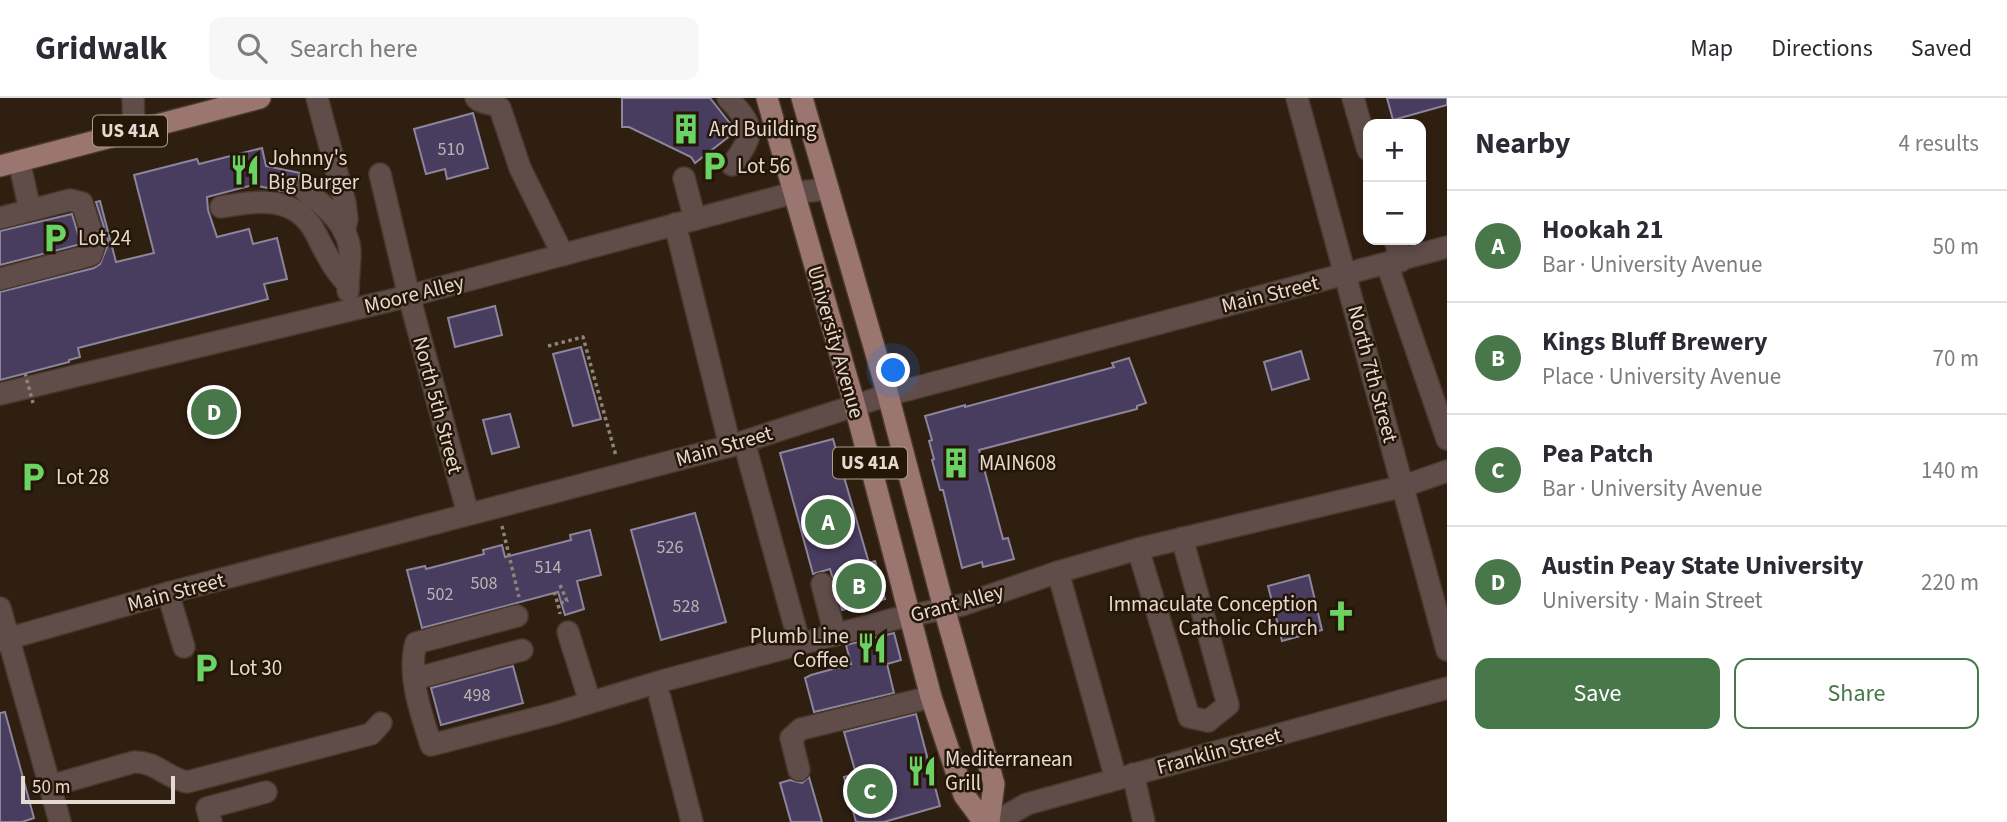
<!DOCTYPE html>
<html lang="en">
<head>
<meta charset="utf-8">
<style>
  body { margin:0; font-family:"Source Sans 3",sans-serif; background:#f7f7f7; color:#2b2b33 }
  .controls { position:absolute; right:21px; top:21px; display:grid; overflow:hidden; border-radius:14px; box-shadow:0 4px 10px #0003 }
  .controls button { width:63px; height:63px; display:grid; place-items:center; padding:0; border:0; border-bottom:2px solid #e1e1e2; background:#fff; color:#2b2b33; font:35px sans-serif }
  .scale { position:absolute; left:21px; bottom:18px; width:154px; box-sizing:border-box; padding-left:7px; border:4px solid #e5dad1; border-top:0; font-size:19px; line-height:24px; white-space:nowrap; color:#e5dad1; -webkit-text-stroke:5px #251608; paint-order:stroke }
  .you { position:absolute; left:894px; top:273px; width:24px; height:24px; margin:-18px; border:5px solid #fff; border-radius:50%; background:#1a73e8; box-shadow:0 0 0 10px #1a73e833 }
  .badge { display:grid; place-items:center; width:46px; height:46px; border-radius:50%; background:#487749; color:#fff; font-size:23px; font-weight:700 }
  .pin { position:absolute; translate:-50% -50%; border:4px solid #fff; box-shadow:0 2px 7px #0006 }
  .list { margin:0; padding:0; list-style:none }
  h2 { display:flex; justify-content:space-between; align-items:center; height:91px; margin:0; padding:0 28px; font-size:30px }
  h2 small { font-size:23px; font-weight:400; color:#7c7c81 }
  .list li { display:grid; grid-template-columns:46px 1fr auto; gap:21px; align-items:center; box-sizing:border-box; height:112px; padding:0 28px; border-top:2px solid #e1e1e2 }
  .list b { display:block; font-size:26px; white-space:nowrap }
  .list p { margin:0; font-size:23px; white-space:nowrap; color:#7c7c81 }
  .list em { font-size:23px; font-style:normal; color:#7c7c81 }
  .actions { display:flex; gap:14px; padding:21px 28px }
  .actions a { flex:1; padding:16px 0; border:2px solid #487749; border-radius:14px; text-align:center; font-size:24px; color:#487749 }
  .actions .main { background:#487749; color:#fff }
  .icon { flex:none; width:38px; height:38px; fill:none; stroke:currentColor; stroke-width:2; stroke-linecap:round; stroke-linejoin:round }
  .map { position:relative; flex:none; width:1447px; height:724px; overflow:hidden }
  header { display:flex; align-items:center; gap:42px; box-sizing:border-box; height:98px; padding:0 35px; background:#fff; border-bottom:2px solid #e1e1e2 }
  header strong { font-size:33px }
  nav { display:flex; gap:38px; margin-inline-start:auto; font-size:24px }
  .search { width:490px; height:63px; background:#f7f7f7; display:flex; align-items:center; gap:18px; box-sizing:border-box; padding:0 24px; border-radius:14px; color:#7c7c81; font-size:26px }
  main { display:flex }
  aside { flex:1; background:#fff }
  .map>svg:first-child { display:block }
  .building { fill:#493d5f; stroke:#8c859b; stroke-width:2 }
  .lines { fill:none; stroke-linecap:round; stroke-linejoin:round }
  .minor-casing { stroke:#48392c; stroke-width:24 }
  .major-casing { stroke:#48392c; stroke-width:24 }
  .path { stroke:#8f8276; stroke-width:3.5; stroke-dasharray:3.5 3.5; stroke-linecap:butt }
  .minor { stroke:#604d4a; stroke-width:21 }
  .major { stroke:#9b7570; stroke-width:21 }
  .path-bridge { stroke:#8f8276; stroke-width:3.5; stroke-dasharray:3.5 3.5; stroke-linecap:butt }
  .labels { text-anchor:middle; dominant-baseline:central; stroke-width:5; stroke-linejoin:round; paint-order:stroke }
  .number-label { font-size:18px; fill:#beb3b4 }
  .shield { fill:#251608; stroke:#ab9f95; stroke-width:2 }
  .shield-label { font-size:19px; font-weight:bold; fill:#e5dad1 }
  .poi-label { font-size:21px; fill:#e5dad1; stroke:#251608; text-anchor:start }
  .street-label { font-size:21px; fill:#e5dad1; stroke:#251608 }
</style>
</head>
<body>
<header>
<strong>Gridwalk</strong>
<div class="search"><svg class="icon" aria-label="search" viewBox="0 0 24 24"><circle cx="10" cy="10" r="6"/><path d="M15 15l6 6"/></svg>Search here</div>
<nav><a>Map</a><a>Directions</a><a>Saved</a></nav>
</header>
<main>
<div class="map">
<svg width="1447" height="724" viewBox="0 0 1447 724">
  <rect width="100%" height="100%" fill="#2f1f11"/>
  <g class="building">
    <path d="M622,0H710L736,33L695,65L691,59L629,29H622Z"/>
    <path d="M1387,0H1447V7L1393,22Z"/>
    <path d="M473,15L488,70L447,81L445,71L426,76L414,31Z"/>
    <path d="M262,50L266,68L300,75L298,82L292,91V95L253,87L207,99L208,112L217,139L249,131L253,146L277,140L287,181L264,186L268,201L78,250L80,259L69,262V264L0,282V194L94,170L100,166L107,149L108,142L96,104L100,103L116,164L154,155L134,77L197,61L199,66Z"/>
    <path d="M72,116L81,146L0,167V133Z"/>
    <path d="M495,208L502,237L455,249L448,220Z"/>
    <path d="M581,249L601,321L573,328L553,256Z"/>
    <path d="M1301,253L1309,281L1272,292L1264,264Z"/>
    <path d="M1129,260L1146,305L1137,308V311L979,352L1003,441L1008,440L1014,461L983,469L982,464L962,470L943,392H940L932,362L934,361L929,343L932,342L925,318L965,307V309L1114,269L1112,265Z"/>
    <path d="M510,316L519,349L492,356L483,322Z"/>
    <path d="M833,341L869,465L875,463L885,501L842,512L830,471L813,476L780,355Z"/>
    <path d="M695,415L726,524L661,542L631,432Z"/>
    <path d="M590,432L601,477L577,483L584,511L565,517L558,494L422,530L407,472L425,468L426,471L484,456L483,452L502,447L505,459L571,442L570,437Z"/>
    <path d="M1309,477L1322,532L1282,543L1268,488Z"/>
    <path d="M894,535L901,562L887,566L894,595L814,614L805,580L811,577L851,566L846,547Z"/>
    <path d="M513,568L523,605L441,627L431,590Z"/>
    <path d="M5,614L34,720L22,724H0V615Z"/>
    <path d="M916,616L940,708L884,724H856L844,679L856,676L844,634Z"/>
    <path d="M809,679L822,724H791L780,685L790,682L802,685Z"/>
  </g>
  <g class="lines">
    <g class="minor-casing">
      <g id="minor">
        <path d="M133,0L134,31"/>
        <path d="M317,0L345,105L347,121L344,134"/>
        <path d="M476,0C482,7 493,4 500,10L520,70L563,157"/>
        <path d="M728,0C756,30 755,35 732,67"/>
        <path d="M1297,0L1447,552"/>
        <path d="M1353,0L1368,52"/>
        <path d="M19,63L30,112"/>
        <path d="M380,76L409,198L468,416"/>
        <path d="M684,80L695,121"/>
        <path d="M305,93C324,107 349,127 350,154C350,167 348,180 348,193"/>
        <path d="M221,109C257,102 297,97 316,136C326,155 333,171 348,186"/>
        <path d="M0,120L70,102L82,105L95,145L91,157L0,181"/>
        <path d="M675,126L730,348"/>
        <path d="M1395,142L1401,163"/>
        <path d="M1387,166L1447,341"/>
        <path d="M0,296L409,198L793,95L827,91"/>
        <path d="M744,344L800,547"/>
        <path d="M1182,440L1228,607L1208,623"/>
        <path d="M1138,451L1189,619L1208,623"/>
        <path d="M1058,474L1116,681"/>
        <path d="M822,486L835,537"/>
        <path d="M168,495L184,549"/>
        <path d="M0,510L60,724"/>
        <path d="M517,518L416,545C407,578 421,614 431,647L552,616L662,583L894,521L962,507L1058,474L1138,451L1404,388L1447,373"/>
        <path d="M568,534L590,604"/>
        <path d="M0,543L168,495L730,348L888,297L1447,149"/>
        <path d="M414,581L522,552"/>
        <path d="M660,600L692,724"/>
        <path d="M799,672L791,640L801,631L931,599"/>
        <path d="M1133,676L1144,724"/>
        <path d="M50,688L134,664C155,663 167,680 187,684L371,636L381,625"/>
        <path d="M211,724L207,710L266,694"/>
        <path d="M996,724L1027,706L1447,590"/>
      </g>
    </g>
    <g class="major-casing">
      <g id="major">
        <path d="M767,0L855,308L931,599L964,697L984,724"/>
        <path d="M802,0L888,297L944,510L994,686L989,724"/>
        <path d="M0,68L260,0"/>
      </g>
    </g>
    <g class="path">
      <path d="M548,248L583,239L616,358"/>
      <path d="M502,428L519,499"/>
      <path d="M560,487L567,503L558,506L560,516"/>
      <path d="M554,494L558,506"/>
    </g>
    <use href="#minor" class="minor"/>
    <use href="#major" class="major"/>
    <path class="path-bridge" d="M25,275L33,305"/>
  </g>
  <defs>
    <g id="building-bare" transform="scale(2.415)"><path d="M-4-6H4V6H1V3H-1V6H-4ZM-2.5-4.3h1.7v1.8h-1.7ZM.8-4.3h1.7v1.8H.8ZM-2.5-1h1.7V.8h-1.7ZM.8-1h1.7V.8H.8Z" fill="#6bd363" stroke="#251608" stroke-width="2.5" paint-order="stroke"/></g>
    <g id="parking-bare" transform="scale(2.415)"><path d="M-3.5-5.5H1a3.5 3.5 0 0 1 0 7H-1V5.5H-3.5ZM-1-3.4V-.6H.8a1.4 1.4 0 0 0 0-2.8Z" fill="#6bd363" stroke="#251608" stroke-width="2.5" paint-order="stroke"/></g>
    <g id="restaurant-bare" transform="scale(2.415)"><path d="M-5-6h1v4h1v-4h1v4h1v-4h1v5L-1.5 .5V6h-2V.5L-5-1ZM5-6V6H3V1.5H1.5Q1.5-4 5-6Z" fill="#6bd363" stroke="#251608" stroke-width="2.5" paint-order="stroke"/></g>
    <g id="church-bare" transform="scale(2.415)"><path d="M-1.2-6h2.4v3.5h3.3v2.4h-3.3V6h-2.4V-.1h-3.3v-2.4h3.3Z" fill="#6bd363" stroke="#251608" stroke-width="2.5" paint-order="stroke"/></g>
  </defs>
  <g fill-rule="evenodd">
    <use href="#building-bare" x="686" y="31"/>
    <use href="#parking-bare" x="714" y="68"/>
    <use href="#restaurant-bare" x="245" y="72"/>
    <use href="#parking-bare" x="55" y="140"/>
    <use href="#building-bare" x="956" y="365"/>
    <use href="#parking-bare" x="33" y="379"/>
    <use href="#church-bare" x="1341" y="518"/>
    <use href="#restaurant-bare" x="872" y="550"/>
    <use href="#parking-bare" x="206" y="570"/>
    <use href="#restaurant-bare" x="922" y="673"/>
  </g>
  <g class="labels">
    <g class="number-label">
      <text x="451" y="51">510</text>
      <text x="670" y="449">526</text>
      <text x="548" y="469">514</text>
      <text x="484" y="485">508</text>
      <text x="440" y="496">502</text>
      <text x="686" y="508">528</text>
      <text x="477" y="597">498</text>
    </g>
    <g class="shield">
      <rect x="93" y="17.5" width="74" height="31" rx="5"/>
      <rect x="833" y="349.5" width="74" height="31" rx="5"/>
    </g>
    <g class="shield-label">
      <text x="130" y="33">US 41A</text>
      <text x="870" y="365">US 41A</text>
    </g>
    <g class="poi-label">
      <text x="709" y="31">Ard Building</text>
      <text x="268" y="60">Johnny's<tspan x="268" dy="24">Big Burger</tspan></text>
      <text x="737" y="68">Lot 56</text>
      <text x="78" y="140">Lot 24</text>
      <text x="979" y="365">MAIN608</text>
      <text x="56" y="379">Lot 28</text>
      <text x="1318" y="506" text-anchor="end">Immaculate Conception<tspan x="1318" dy="24">Catholic Church</tspan></text>
      <text x="849" y="538" text-anchor="end">Plumb Line<tspan x="849" dy="24">Coffee</tspan></text>
      <text x="229" y="570">Lot 30</text>
      <text x="945" y="661">Mediterranean<tspan x="945" dy="24">Grill</tspan></text>
    </g>
    <g class="street-label">
      <text transform="translate(414 196) rotate(-14)">Moore Alley</text>
      <text transform="translate(1270 196) rotate(-14)">Main Street</text>
      <text transform="translate(836 244) rotate(74)">University Avenue</text>
      <text transform="translate(1373 276) rotate(75)">North 7th Street</text>
      <text transform="translate(438 307) rotate(75)">North 5th Street</text>
      <text transform="translate(724 348) rotate(-16)">Main Street</text>
      <text transform="translate(176 494) rotate(-15)">Main Street</text>
      <text transform="translate(957 505) rotate(-15)">Grant Alley</text>
      <text transform="translate(1219 653) rotate(-15)">Franklin Street</text>
    </g>
  </g>
</svg>
<div class="controls">
<button>+</button>
<button>−</button>
</div>
<div class="scale">50 m</div>
<div class="you"></div>
<div class="pin badge" style="left:828px;top:424px">A</div>
<div class="pin badge" style="left:859px;top:488px">B</div>
<div class="pin badge" style="left:870px;top:693px">C</div>
<div class="pin badge" style="left:214px;top:314px">D</div>
</div>
<aside>
<h2>Nearby<small>4 results</small></h2>
<ul class="list">
<li><span class="badge">A</span><div><b>Hookah 21</b><p>Bar · University Avenue</p></div><em>50 m</em></li>
<li><span class="badge">B</span><div><b>Kings Bluff Brewery</b><p>Place · University Avenue</p></div><em>70 m</em></li>
<li><span class="badge">C</span><div><b>Pea Patch</b><p>Bar · University Avenue</p></div><em>140 m</em></li>
<li><span class="badge">D</span><div><b>Austin Peay State University</b><p>University · Main Street</p></div><em>220 m</em></li>
</ul>
<div class="actions"><a class="main">Save</a><a>Share</a></div>
</aside>
</main>
</body>
</html>
